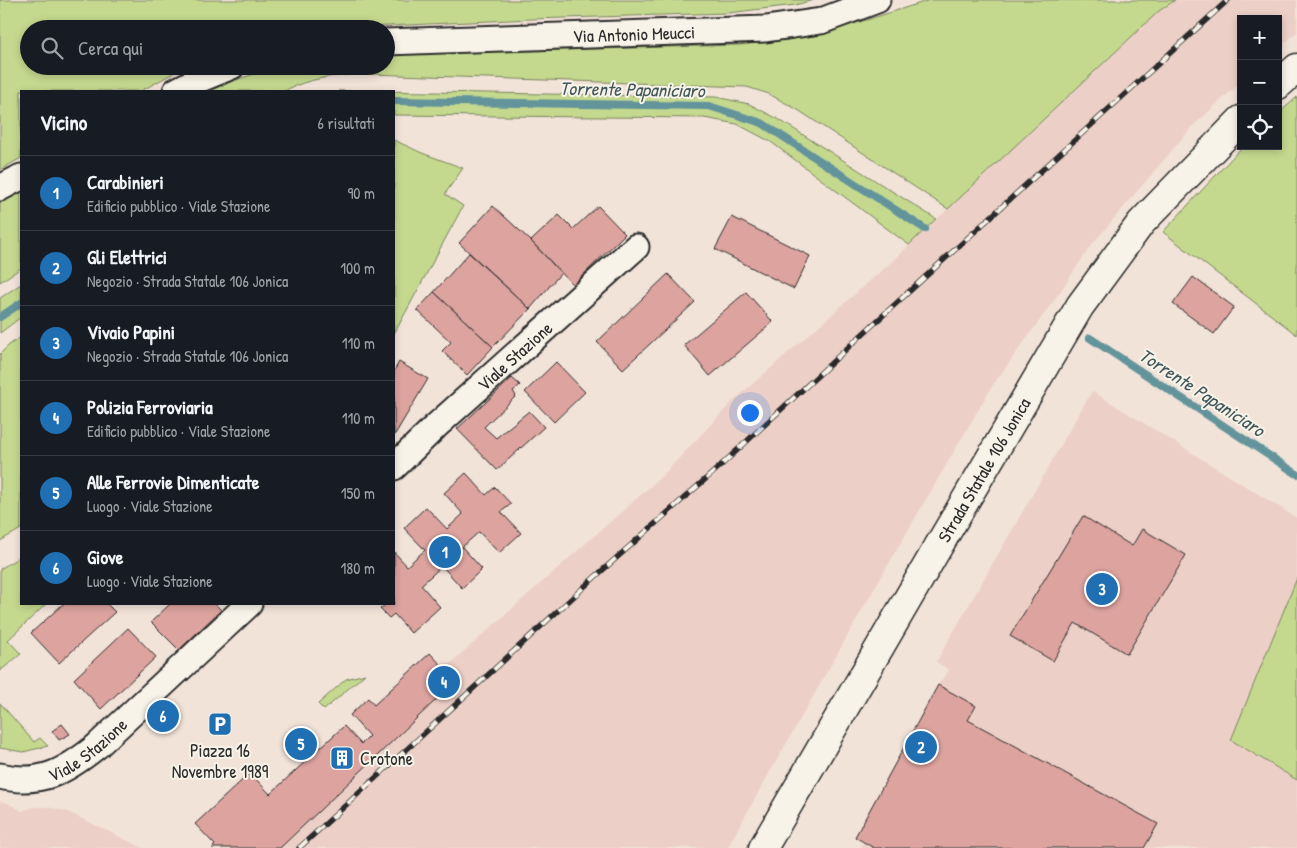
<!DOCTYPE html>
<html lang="it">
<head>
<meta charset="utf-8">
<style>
  body { margin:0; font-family:"Patrick Hand",sans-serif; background:#20242c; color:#f1f3f6 }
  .controls { position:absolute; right:15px; top:15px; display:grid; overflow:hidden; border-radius:0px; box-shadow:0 2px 8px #0003 }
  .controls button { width:45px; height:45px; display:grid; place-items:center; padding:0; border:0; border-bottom:1px solid #363941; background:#171b24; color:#f1f3f6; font:25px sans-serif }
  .you { position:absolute; left:749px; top:412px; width:18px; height:18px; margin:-12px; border:4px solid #fff; border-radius:50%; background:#1a73e8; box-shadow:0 0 0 8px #1a73e833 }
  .badge { display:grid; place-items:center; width:32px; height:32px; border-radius:50%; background:#1f6fb2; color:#fff; font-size:16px; font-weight:700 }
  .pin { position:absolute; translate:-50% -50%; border:2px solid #fff; box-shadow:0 1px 5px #0006 }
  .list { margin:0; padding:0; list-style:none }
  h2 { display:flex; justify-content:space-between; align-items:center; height:65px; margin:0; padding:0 20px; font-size:21px }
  h2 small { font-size:16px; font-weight:400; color:#9ea1a6 }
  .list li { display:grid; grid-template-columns:32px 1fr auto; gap:15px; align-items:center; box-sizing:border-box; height:75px; padding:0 20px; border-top:1px solid #363941 }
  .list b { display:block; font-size:19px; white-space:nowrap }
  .list p { margin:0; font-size:16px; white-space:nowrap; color:#9ea1a6 }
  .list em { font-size:16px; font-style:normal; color:#9ea1a6 }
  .icon { flex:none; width:28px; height:28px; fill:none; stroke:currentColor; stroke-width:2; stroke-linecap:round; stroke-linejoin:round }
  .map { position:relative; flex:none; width:1297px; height:848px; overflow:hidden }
  .search { position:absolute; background:#171b24; box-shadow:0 2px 8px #0003; left:20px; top:20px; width:375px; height:55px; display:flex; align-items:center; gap:12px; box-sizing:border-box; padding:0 18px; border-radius:28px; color:#9ea1a6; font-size:19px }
  .panel { position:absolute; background:#171b24; box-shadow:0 2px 8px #0003; left:20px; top:90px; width:375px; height:515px; border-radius:0px }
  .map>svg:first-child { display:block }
  .built { fill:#ecd0c8 }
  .green { fill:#c4d98e; stroke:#78825c }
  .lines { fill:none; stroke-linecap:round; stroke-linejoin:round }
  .stream { stroke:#63949b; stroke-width:8 }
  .building { fill:#dda39f; stroke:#2b2b2b }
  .street-casing { stroke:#2b2b2b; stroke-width:29 }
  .primary-casing { stroke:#2b2b2b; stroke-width:31 }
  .street { stroke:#f7f3e8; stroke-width:25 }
  .primary { stroke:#f7f3e8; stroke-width:28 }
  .rail-casing { stroke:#2b2b2b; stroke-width:5.5 }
  .rail { stroke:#f7f3e8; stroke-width:4; stroke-dasharray:11; stroke-linecap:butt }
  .labels { text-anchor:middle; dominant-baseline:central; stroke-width:4; stroke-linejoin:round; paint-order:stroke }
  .street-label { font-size:18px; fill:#2b2b2b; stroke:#f7f3e8 }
  .poi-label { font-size:18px; fill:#2b2b2b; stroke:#f7f3e8 }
  .water-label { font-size:19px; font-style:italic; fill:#42575a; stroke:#f7f3e8 }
</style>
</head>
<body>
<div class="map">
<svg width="1297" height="848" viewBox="0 0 1297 848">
  <rect width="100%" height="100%" fill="#f2e3d9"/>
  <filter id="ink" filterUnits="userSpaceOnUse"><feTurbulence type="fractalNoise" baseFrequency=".02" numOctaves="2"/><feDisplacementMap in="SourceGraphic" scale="10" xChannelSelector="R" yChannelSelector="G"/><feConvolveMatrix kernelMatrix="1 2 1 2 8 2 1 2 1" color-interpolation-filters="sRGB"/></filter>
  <g filter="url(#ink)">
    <g class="built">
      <path d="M1175,0H1297V32L1278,49V19H1241V82L1191,128L1090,247L1060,292L991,388L881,577L727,848H280L456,682L444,669L663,475L732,402L889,264L1159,11Z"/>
      <path d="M1092,391L1297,518V578L1231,740L1297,780V848H860L864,842L855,837L938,685L949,670L936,662Z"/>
      <path d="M0,801L8,803L22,811L34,807H48L66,811L143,848H0Z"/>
    </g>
    <g class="green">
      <path d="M0,0H814L795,5L728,13L532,19L325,29H29V66H186L141,91H21V158L0,170Z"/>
      <path d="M930,0H1175L1159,11L948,209L798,110L769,94L747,87L370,74C346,74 326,76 303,83C296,86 290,87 285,91H205L210,88L270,69L287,66H386V55L738,45L787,40L844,27Z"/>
      <path d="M338,91H373L716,97L749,104L778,119L936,219L909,245L771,142L737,124L704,118L394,115V91Z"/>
      <path d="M1297,97V335L1163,232L1243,146H1278V114Z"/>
      <path d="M394,140L422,153L463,168L445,194L463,206L394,334Z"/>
      <path d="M21,192V268L0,282V203Z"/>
      <path d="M21,284V317L0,333V298Z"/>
      <path d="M21,337V529L0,541V354L9,345Z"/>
      <path d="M21,556V604H46L8,640L21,654L0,671V569Z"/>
      <path d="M1297,578V780L1231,740Z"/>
      <path d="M365,674L324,710L318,704L346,679Z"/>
      <path d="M0,703L34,742L40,738L48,746L23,752L0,748Z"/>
    </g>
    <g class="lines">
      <g class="stream">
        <path d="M394,101L709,106L762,123L925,229"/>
        <path d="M0,317L21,303"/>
        <path d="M1090,338L1297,474"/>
      </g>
    </g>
    <g class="building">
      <path d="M493,206L531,241L561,273L530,309L459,243Z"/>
      <path d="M598,206L625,234L573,285L531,241L559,215L573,229Z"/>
      <path d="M732,217L810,256L794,289L715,249Z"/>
      <path d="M469,253L530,309L493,347L434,292Z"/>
      <path d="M668,274L695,302L623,369L597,342Z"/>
      <path d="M1193,277L1234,307L1214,334L1173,304Z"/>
      <path d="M434,292L493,347L467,375L442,351L451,342L417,310Z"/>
      <path d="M746,292L773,322L710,376L684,345Z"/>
      <path d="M399,362L428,379L394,436V371Z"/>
      <path d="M556,362L585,392L554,422L525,392Z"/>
      <path d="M512,378L520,385L513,391L516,396L484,427L496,438L529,411L544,427L497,470L457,429Z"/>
      <path d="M466,473L486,495L495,487L511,504L501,512L521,533L499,553L479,532L462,547L482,569L462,588L442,566L421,585L440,607L411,633L394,614L389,618L380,609L385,605L383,604H394V552L407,566L425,550L404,528L426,507L447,529L463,514L444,493Z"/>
      <path d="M1083,516L1132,546L1142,529L1186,555L1127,654L1075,623L1053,661L1010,636Z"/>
      <path d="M63,604H107L115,612L59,663L31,633Z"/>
      <path d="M170,604H215L221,610L179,650L151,622Z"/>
      <path d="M128,628L156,657L101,709L74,679Z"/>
      <path d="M430,653L456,681L280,848H212L215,845L195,824L250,773L270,794L344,726L361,744L369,736L350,715L368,698L374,705Z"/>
      <path d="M938,685L976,706L968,720L1158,824L1144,848H874L855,837Z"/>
      <path d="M62,724L70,734L59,740L52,731Z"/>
    </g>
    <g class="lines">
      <g class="street-casing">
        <g id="street">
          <path id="s1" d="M386,42L766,29L821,21L877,0"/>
          <path d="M176,91L191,83L232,66"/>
          <path d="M0,188L21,177"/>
          <path id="s2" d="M394,467L436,426L636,247"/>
          <path id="s3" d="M0,776C41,786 66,771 97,746L249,604"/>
        </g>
      </g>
      <g class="primary-casing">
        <g id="primary">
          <path d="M1278,85L1297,68"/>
          <path id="s4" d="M763,848L945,535L1080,306L1141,223L1241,120"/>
        </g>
      </g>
      <use href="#street" class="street"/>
      <use href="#primary" class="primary"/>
      <g class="rail-casing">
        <path id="rail" d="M299,848L596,576L717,469L855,341L1228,0"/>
      </g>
      <use href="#rail" class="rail"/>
    </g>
  </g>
  <defs>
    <g id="parking-square" transform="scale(1.25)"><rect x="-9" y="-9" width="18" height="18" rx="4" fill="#1f6fb2" stroke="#f7f3e8"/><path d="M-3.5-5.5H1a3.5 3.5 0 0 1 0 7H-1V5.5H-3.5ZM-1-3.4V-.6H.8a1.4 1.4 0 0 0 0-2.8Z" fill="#fff"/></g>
    <g id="building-square" transform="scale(1.25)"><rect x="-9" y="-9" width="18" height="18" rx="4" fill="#1f6fb2" stroke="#f7f3e8"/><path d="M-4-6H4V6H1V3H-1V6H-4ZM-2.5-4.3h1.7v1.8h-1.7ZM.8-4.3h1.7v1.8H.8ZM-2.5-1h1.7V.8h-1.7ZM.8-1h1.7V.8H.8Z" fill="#fff"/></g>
  </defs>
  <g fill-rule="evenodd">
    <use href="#parking-square" x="220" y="724"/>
    <use href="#building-square" x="342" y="758"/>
  </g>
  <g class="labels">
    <g class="street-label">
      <text stroke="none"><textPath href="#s1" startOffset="248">Via Antonio Meucci</textPath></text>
      <text stroke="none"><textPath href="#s2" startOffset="164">Viale Stazione</textPath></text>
      <text stroke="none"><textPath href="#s4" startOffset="438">Strada Statale 106 Jonica</textPath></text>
      <text stroke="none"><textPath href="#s3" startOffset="96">Viale Stazione</textPath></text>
    </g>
    <g class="poi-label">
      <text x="220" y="750">Piazza 16<tspan x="220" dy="21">Novembre 1989</tspan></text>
      <text x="360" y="758" text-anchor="start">Crotone</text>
    </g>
    <g class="water-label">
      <text transform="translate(632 89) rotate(1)">Torrente Papaniciaro</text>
      <text transform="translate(1202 392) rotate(33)">Torrente Papaniciaro</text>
    </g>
  </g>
</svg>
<div class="controls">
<button>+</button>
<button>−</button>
<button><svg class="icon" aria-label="locate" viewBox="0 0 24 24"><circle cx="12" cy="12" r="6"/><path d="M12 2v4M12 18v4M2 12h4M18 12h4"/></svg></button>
</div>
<div class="you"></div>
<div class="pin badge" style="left:445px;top:552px">1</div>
<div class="pin badge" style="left:921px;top:747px">2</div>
<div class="pin badge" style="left:1102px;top:589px">3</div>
<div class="pin badge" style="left:444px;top:682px">4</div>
<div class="pin badge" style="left:301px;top:744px">5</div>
<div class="pin badge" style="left:163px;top:716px">6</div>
<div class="search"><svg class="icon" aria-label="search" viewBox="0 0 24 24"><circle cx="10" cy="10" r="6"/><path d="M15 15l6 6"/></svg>Cerca qui</div>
<section class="panel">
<h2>Vicino<small>6 risultati</small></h2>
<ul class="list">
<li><span class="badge">1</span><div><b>Carabinieri</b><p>Edificio pubblico · Viale Stazione</p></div><em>90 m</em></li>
<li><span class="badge">2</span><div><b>Gli Elettrici</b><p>Negozio · Strada Statale 106 Jonica</p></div><em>100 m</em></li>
<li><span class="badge">3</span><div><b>Vivaio Papini</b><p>Negozio · Strada Statale 106 Jonica</p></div><em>110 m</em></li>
<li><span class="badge">4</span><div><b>Polizia Ferroviaria</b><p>Edificio pubblico · Viale Stazione</p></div><em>110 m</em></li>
<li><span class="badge">5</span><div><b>Alle Ferrovie Dimenticate</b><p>Luogo · Viale Stazione</p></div><em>150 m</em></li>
<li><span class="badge">6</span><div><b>Giove</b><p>Luogo · Viale Stazione</p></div><em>180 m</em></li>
</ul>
</section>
</div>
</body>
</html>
